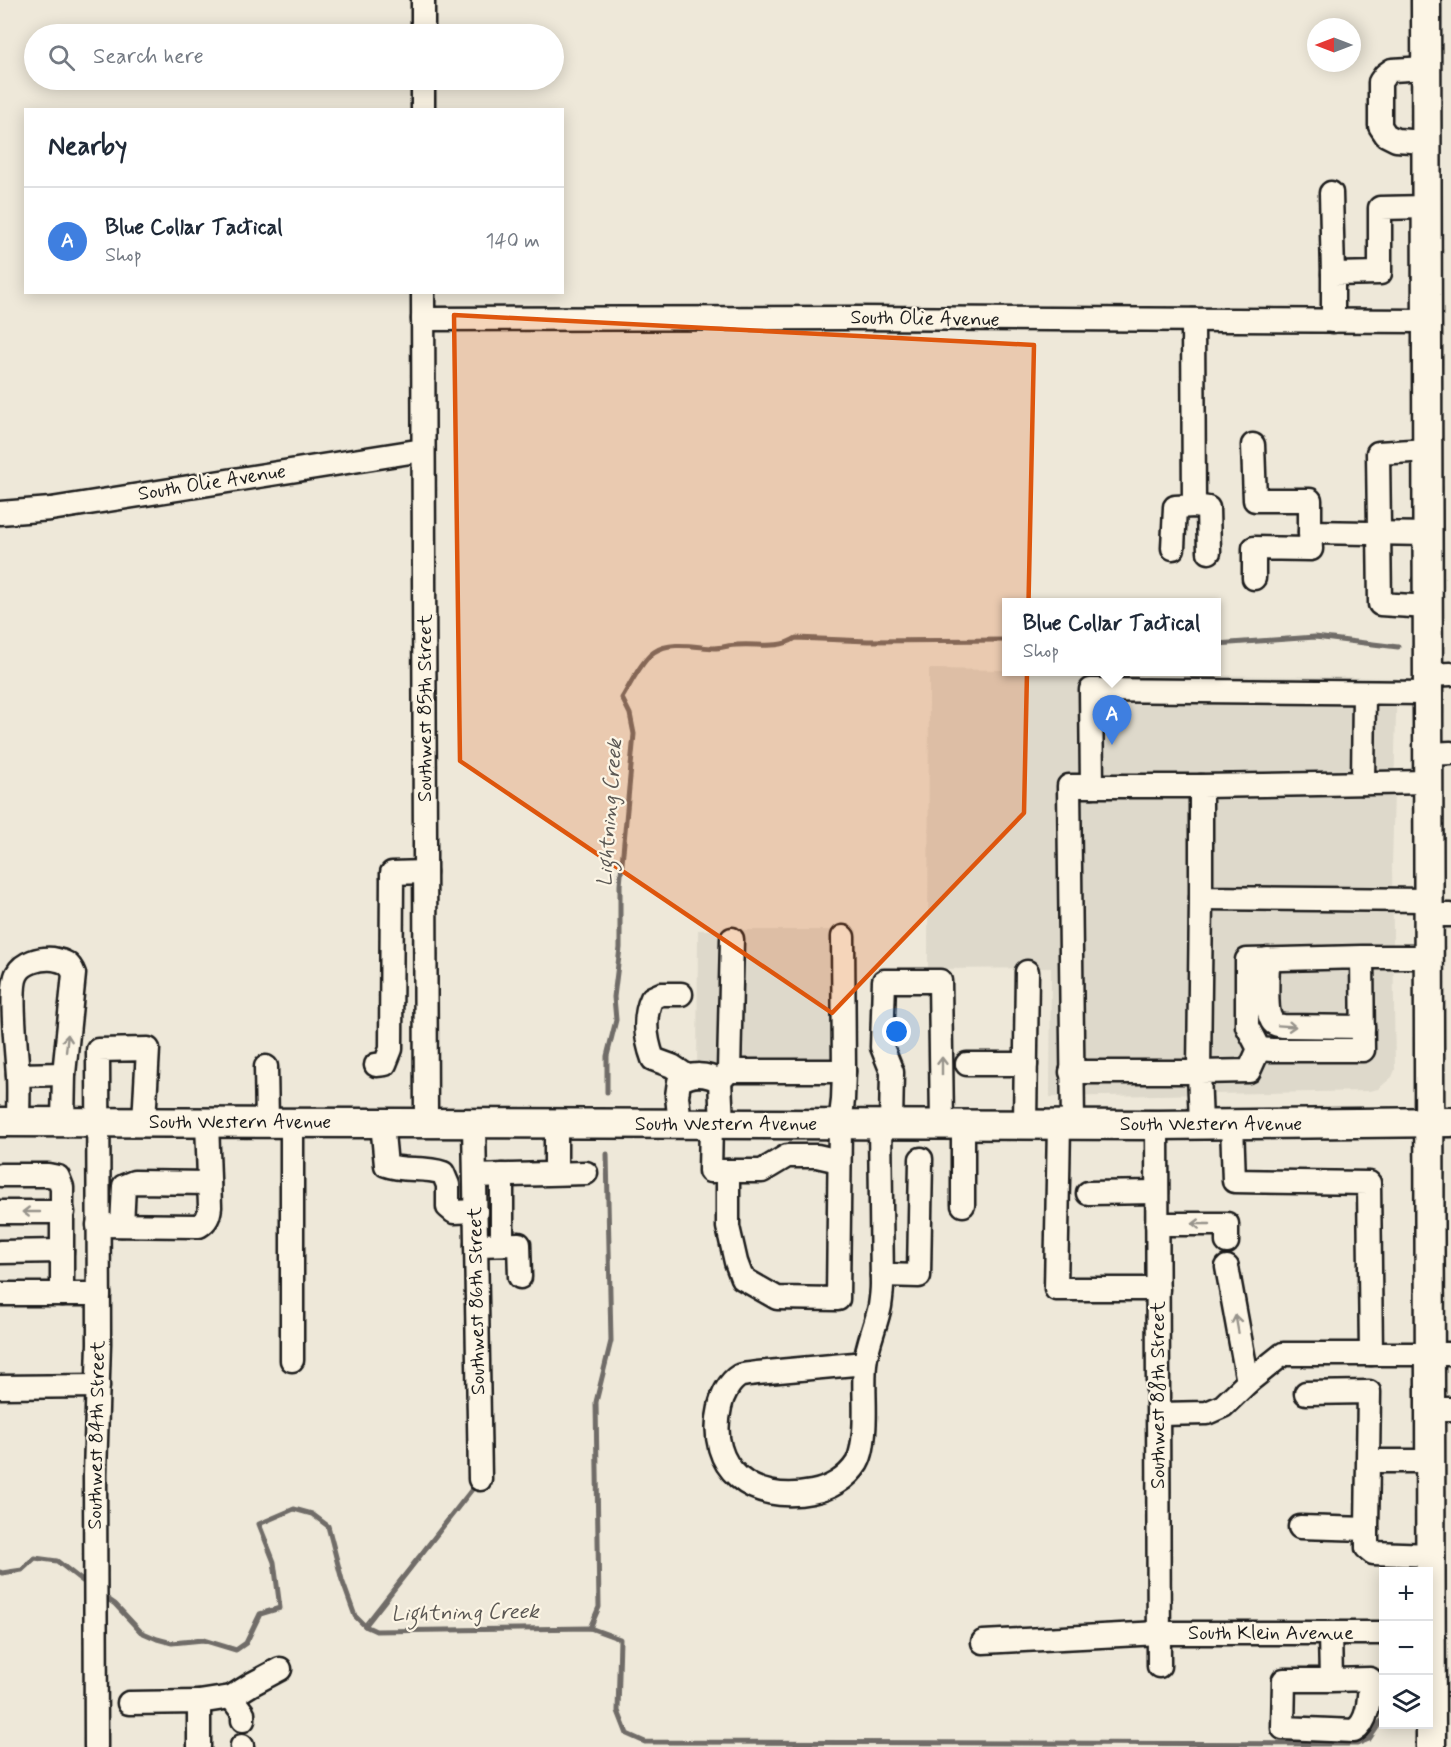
<!DOCTYPE html>
<html lang="en">
<head>
<meta charset="utf-8">
<style>
  body { margin:0; font-family:Mynerve,sans-serif; background:#f2f2f3; color:#1f2937 }
  .controls { position:absolute; right:18px; bottom:18px; display:grid; overflow:hidden; border-radius:0px; box-shadow:0 3px 15px #0003 }
  .controls button { width:54px; height:54px; display:grid; place-items:center; padding:0; border:0; border-bottom:2px solid #e0e1e3; background:#fff; color:#1f2937; font:30px sans-serif }
  .compass { position:absolute; left:1307px; top:18px; width:54px; height:54px; border-radius:50%; background:#fff; box-shadow:0 3px 15px #0003; rotate:270deg }
  .you { position:absolute; left:897px; top:1032px; width:21px; height:21px; margin:-15px; border:4px solid #fff; border-radius:50%; background:#1a73e8; box-shadow:0 0 0 9px #1a73e833 }
  .badge { display:grid; place-items:center; width:39px; height:39px; border-radius:50%; background:#2563eb; color:#fff; font-size:20px; font-weight:700 }
  .pin { position:absolute; translate:-50% -50px; filter:drop-shadow(0 2px 3px #0008) }
  .pin::after { content:''; position:absolute; top:32px; width:21px; height:18px; background:inherit; clip-path:polygon(0 0,100% 0,50% 100%) }
  .popup { position:absolute; left:1002px; top:598px; width:219px; height:78px; box-sizing:border-box; display:grid; place-content:center; border-radius:0px; background:#fff; filter:drop-shadow(0 2px 4px #0005); font-size:20px; white-space:nowrap; color:#747a83 }
  .popup b { font-size:22px; color:#1f2937 }
  .popup::after { content:''; position:absolute; left:50%; top:100%; margin-left:-12px; border:12px solid transparent; border-top-color:#fff }
  .list { margin:0; padding:0; list-style:none }
  h2 { display:flex; justify-content:space-between; align-items:center; height:78px; margin:0; padding:0 24px; font-size:26px }
  h2 small { font-size:20px; font-weight:400; color:#747a83 }
  .list li { display:grid; grid-template-columns:39px 1fr auto; gap:18px; align-items:center; box-sizing:border-box; height:108px; padding:0 24px; border-top:2px solid #e0e1e3 }
  .list b { display:block; font-size:22px; white-space:nowrap }
  .list p { margin:0; font-size:20px; white-space:nowrap; color:#747a83 }
  .list em { font-size:20px; font-style:normal; color:#747a83 }
  .icon { flex:none; width:33px; height:33px; fill:none; stroke:currentColor; stroke-width:2; stroke-linecap:round; stroke-linejoin:round }
  .map { position:relative; flex:none; width:1451px; height:1747px; overflow:hidden }
  .search { position:absolute; background:#fff; box-shadow:0 3px 15px #0003; left:24px; top:24px; width:540px; height:66px; display:flex; align-items:center; gap:15px; box-sizing:border-box; padding:0 21px; border-radius:33px; color:#747a83; font-size:22px }
  .panel { position:absolute; background:#fff; box-shadow:0 3px 15px #0003; left:24px; top:108px; width:540px; height:186px; border-radius:0px }
  .map>svg:first-child { display:block }
  .built { fill:#ded9cb }
  .lines { fill:none; stroke-linecap:round; stroke-linejoin:round }
  .stream { stroke:#6f6c67; stroke-width:5 }
  .minor-casing { stroke:#1c1c1c; stroke-width:27 }
  .major-casing { stroke:#1c1c1c; stroke-width:33 }
  .minor { stroke:#fcf5e5; stroke-width:22 }
  .major { stroke:#fcf5e5; stroke-width:28 }
  .oneway { stroke:#97938b }
  .marked { fill:#de560d; fill-opacity:0.2; stroke:#de560d; stroke-width:4.5; stroke-linejoin:round }
  .labels { text-anchor:middle; dominant-baseline:central; stroke-width:4.5; stroke-linejoin:round; paint-order:stroke }
  .street-label { font-size:20px; fill:#1c1c1c; stroke:#fcf5e5 }
  .water-label { font-size:21px; font-style:italic; fill:#5b5854; stroke:#fcf5e5 }
</style>
</head>
<body>
<div class="map">
<svg width="1451" height="1747" viewBox="0 0 1451 1747">
  <rect width="100%" height="100%" fill="#eee8d9"/>
  <filter id="ink" filterUnits="userSpaceOnUse"><feTurbulence type="fractalNoise" baseFrequency=".0167" numOctaves="2"/><feDisplacementMap in="SourceGraphic" scale="12" xChannelSelector="R" yChannelSelector="G"/><feConvolveMatrix kernelMatrix="1 2 1 2 8 2 1 2 1" color-interpolation-filters="sRGB"/></filter>
  <g filter="url(#ink)">
    <g class="built">
      <path d="M929,669L1007,670V672L1397,678L1392,866L1395,1070L1392,1077L1378,1089L1369,1091L1050,1097L1051,968L928,969Z"/>
      <path d="M698,930H857V1079H697Z"/>
    </g>
    <g class="lines">
      <g class="stream">
        <path d="M1217,644L1315,637L1398,647"/>
        <path d="M607,1092V1056L616,1020L614,997L620,948V885L634,734L630,714L622,698C630,685 642,660 654,652C670,641 695,647 714,648C722,648 729,645 737,645C758,643 777,650 796,638L868,641L1007,640"/>
        <path d="M0,1572L2,1573L22,1570L35,1558L57,1561L89,1586"/>
        <path d="M102,1595L115,1604L141,1632L157,1639L172,1643L203,1640L236,1650L246,1643L260,1614L280,1608L274,1562L259,1524L294,1509L312,1514L328,1526L342,1580L355,1616L365,1626L376,1631L590,1628L620,1639L618,1711L627,1734L645,1742L1357,1744L1369,1739L1384,1717"/>
        <path d="M365,1626L477,1483"/>
        <path d="M590,1628L599,1607L596,1402L611,1341L607,1154"/>
      </g>
      <g class="minor-casing">
        <g id="minor">
          <path d="M423,34V0"/>
          <path d="M1426,68L1392,70L1385,75L1380,82V126L1386,135L1396,140L1426,142"/>
          <path d="M423,110V80"/>
          <path d="M1331,193L1333,274"/>
          <path d="M423,292L426,1123"/>
          <path d="M423,319L854,318L1427,321"/>
          <path d="M1333,321V274L1380,273V208L1427,207"/>
          <path d="M1253,445L1255,500H1310V532"/>
          <path d="M1428,450L1378,453L1380,604L1428,607"/>
          <path d="M1194,506L1208,508L1209,552"/>
          <path d="M0,513L51,509L423,450"/>
          <path d="M1173,548L1175,507L1194,506L1193,320"/>
          <path d="M1254,578V548L1311,549L1310,532L1428,534"/>
          <path d="M1428,675L1451,674"/>
          <path d="M1429,754L1451,753"/>
          <path d="M1429,782L1201,786V898L1429,900"/>
          <path d="M1363,783L1364,693"/>
          <path d="M1092,786L1091,690L1429,693"/>
          <path d="M1429,915H1451"/>
          <path d="M1362,957L1247,960V1026L1259,1049L1272,1050H1363L1362,957H1429"/>
          <path d="M1268,959C1268,973 1265,1009 1271,1019C1273,1025 1278,1025 1283,1026L1363,1027"/>
          <path d="M681,994H661L652,998C643,1017 646,1040 653,1059L672,1066L687,1076"/>
          <path d="M967,1064H1026"/>
          <path d="M376,1065L385,1064L391,1049L392,873L425,872"/>
          <path d="M266,1067L267,1122"/>
          <path d="M729,1071H844"/>
          <path d="M1071,1072H1199L1201,898"/>
          <path d="M18,1075L64,1074"/>
          <path d="M18,1122C18,1107 19,1091 18,1076C17,1056 9,988 17,974C23,962 40,958 53,959C64,961 70,963 74,974L64,1074L63,1122"/>
          <path d="M382,1123L386,1165C404,1172 424,1166 443,1173L448,1185V1207L454,1212L476,1211"/>
          <path d="M474,1124L480,1479"/>
          <path d="M680,1124L677,1096L679,1082C692,1072 707,1074 720,1081"/>
          <path d="M711,1124L710,1171H762L787,1156H817L839,1161"/>
          <path d="M722,1124L720,1081L729,1071L732,939"/>
          <path d="M891,1124L892,1072L882,1047L884,981H940L942,1124"/>
          <path d="M963,1124V1205"/>
          <path d="M1025,1124L1027,972"/>
          <path d="M1059,1124L1056,1289H1158"/>
          <path d="M1073,1124L1069,786H1201"/>
          <path d="M1201,1124L1199,1072L1249,1071L1259,1049"/>
          <path d="M1157,1125L1159,1666"/>
          <path d="M728,1171V1227L736,1262L742,1278L777,1298L838,1299L840,1124L843,1100L844,1071L843,937"/>
          <path d="M556,1173V1124"/>
          <path d="M0,1175H48L58,1177L62,1187V1294"/>
          <path d="M502,1175V1244"/>
          <path d="M475,1176L586,1173"/>
          <path d="M1088,1193L1157,1192"/>
          <path d="M0,1212H63"/>
          <path d="M1157,1224H1227V1242"/>
          <path d="M98,1225L199,1226C207,1221 209,1216 210,1207L207,1122"/>
          <path d="M122,1225L124,1186L134,1182L209,1183"/>
          <path d="M476,1245L519,1244L520,1277"/>
          <path d="M0,1252L62,1251"/>
          <path d="M1227,1267L1248,1382"/>
          <path d="M882,1275L919,1276L921,1159"/>
          <path d="M0,1294H99"/>
          <path d="M1371,1354H1451"/>
          <path d="M292,1360V1122"/>
          <path d="M865,1363L757,1373C752,1374 744,1374 739,1376C729,1382 722,1396 720,1407C706,1469 753,1504 812,1492C829,1489 847,1479 857,1463C862,1454 863,1443 864,1432C866,1410 863,1386 865,1364C867,1344 876,1326 880,1306C881,1299 882,1291 882,1284L880,1124"/>
          <path d="M0,1387L98,1386"/>
          <path d="M1306,1393L1369,1392L1367,1529"/>
          <path d="M1430,1409H1451"/>
          <path d="M1159,1414L1207,1413L1223,1406L1248,1382L1283,1354H1371L1369,1183L1234,1181L1232,1124"/>
          <path d="M1369,1461H1429"/>
          <path d="M1300,1527L1367,1529V1548L1373,1553L1431,1555"/>
          <path d="M1330,1633L1331,1680L1370,1679C1369,1696 1370,1721 1354,1731L1283,1728L1284,1680H1331"/>
          <path d="M983,1642L1159,1633H1384"/>
          <path d="M231,1697L243,1713V1720"/>
          <path d="M199,1702L231,1697L252,1684L280,1669"/>
          <path d="M129,1703L199,1702V1747"/>
          <path d="M242,1746V1747"/>
          <path d="M96,1747L95,1474L99,1343L98,1050L148,1049L144,1122"/>
        </g>
      </g>
      <g class="major-casing">
        <g id="major">
          <path d="M1426,0L1431,1747"/>
          <path d="M0,1122L1157,1125L1451,1122"/>
        </g>
      </g>
      <use href="#minor" class="minor"/>
      <use href="#major" class="major"/>
    </g>
    <defs><path id="oneway-shaft" d="M-6 0H5M1.5-3L5.5 0L1.5 3" fill="none" stroke-width="1.6" stroke-linecap="round" stroke-linejoin="round" transform="scale(1.5)"/></defs>
    <g class="oneway">
      <use href="#oneway-shaft" transform="translate(1287 1026) rotate(4)"/>
      <use href="#oneway-shaft" transform="translate(67 1043) rotate(-84)"/>
      <use href="#oneway-shaft" transform="translate(942 1066) rotate(-90)"/>
      <use href="#oneway-shaft" transform="translate(31 1212) rotate(180)"/>
      <use href="#oneway-shaft" transform="translate(1201 1224) rotate(180)"/>
      <use href="#oneway-shaft" transform="translate(1237 1324) rotate(-100)"/>
    </g>
  </g>
  <path class="marked" d="M454,315L1034,345L1024,813L832,1013L460,761Z"/>
  <g class="labels">
    <g class="street-label">
      <text transform="translate(925 319) rotate(1)">South Olie Avenue</text>
      <text transform="translate(212 483) rotate(-9)">South Olie Avenue</text>
      <text transform="translate(425 708) rotate(-90)">Southwest 85th Street</text>
      <text x="240" y="1122">South Western Avenue</text>
      <text x="726" y="1124">South Western Avenue</text>
      <text x="1211" y="1124">South Western Avenue</text>
      <text transform="translate(477 1301) rotate(-91)">Southwest 86th Street</text>
      <text transform="translate(1158 1395) rotate(-90)">Southwest 88th Street</text>
      <text transform="translate(97 1435) rotate(-89)">Southwest 84th Street</text>
      <text x="1271" y="1633">South Klein Avenue</text>
    </g>
    <g class="water-label">
      <text transform="translate(610 813) rotate(-86)">Lightning Creek</text>
      <text transform="translate(465 1613) rotate(-1)">Lightning Creek</text>
    </g>
  </g>
</svg>
<div class="controls">
<button>+</button>
<button>−</button>
<button><svg class="icon" aria-label="layers" viewBox="0 0 24 24"><path d="M12 4l9 5-9 5-9-5zM3 14l9 5 9-5"/></svg></button>
</div>
<svg class="compass" viewBox="-18 -18 36 36"><path d="M0-13l5 13h-10z" fill="#e53935"/><path d="M0 13l5-13h-10z" fill="#747a83"/></svg>
<div class="you"></div>
<div class="pin badge" style="left:1112px;top:745px;background:#3f7fe0">A</div>
<div class="popup"><b>Blue Collar Tactical</b>Shop</div>
<div class="search"><svg class="icon" aria-label="search" viewBox="0 0 24 24"><circle cx="10" cy="10" r="6"/><path d="M15 15l6 6"/></svg>Search here</div>
<section class="panel">
<h2>Nearby<small></small></h2>
<ul class="list">
<li><span class="badge" style="background:#3f7fe0">A</span><div><b>Blue Collar Tactical</b><p>Shop</p></div><em>140 m</em></li>
</ul>
</section>
</div>
</body>
</html>
